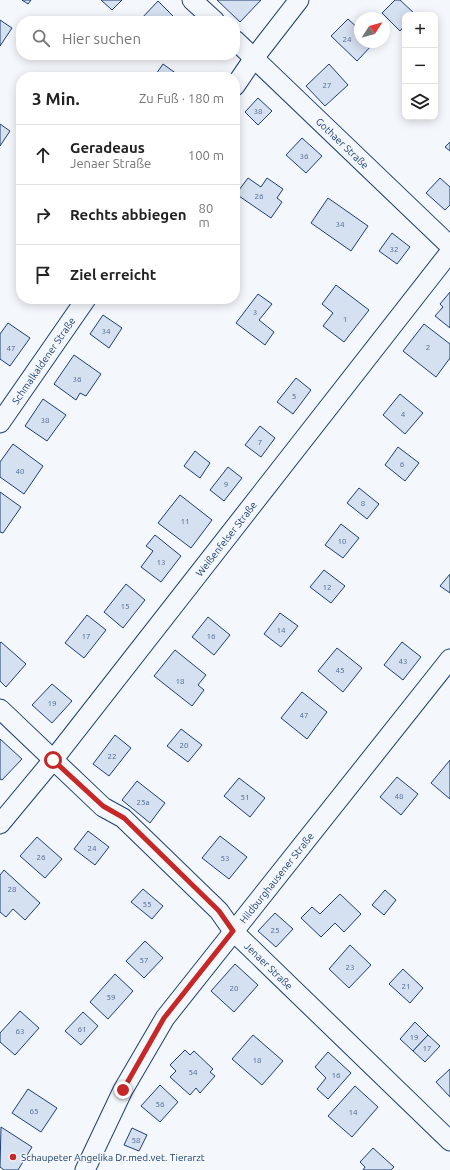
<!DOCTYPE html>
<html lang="de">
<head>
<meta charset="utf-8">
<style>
  body { margin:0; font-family:Ubuntu,sans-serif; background:#f2f2f2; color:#222 }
  .controls { position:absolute; right:12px; top:12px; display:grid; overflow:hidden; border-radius:8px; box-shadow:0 2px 10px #0003 }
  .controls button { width:36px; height:36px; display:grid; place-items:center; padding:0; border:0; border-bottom:1px solid #e0e0e0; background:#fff; color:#222; font:20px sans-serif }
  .compass { position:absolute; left:354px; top:12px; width:36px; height:36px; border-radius:50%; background:#fff; box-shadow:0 2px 10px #0003; rotate:54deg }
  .stop { position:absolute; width:12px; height:12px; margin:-9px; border:3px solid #c62828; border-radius:50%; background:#fff }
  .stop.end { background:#c62828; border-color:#fff; box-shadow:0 1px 4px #0008 }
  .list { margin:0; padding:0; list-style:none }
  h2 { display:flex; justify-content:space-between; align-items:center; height:52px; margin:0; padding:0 16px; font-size:17px }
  h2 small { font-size:13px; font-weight:400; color:#767676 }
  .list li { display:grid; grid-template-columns:26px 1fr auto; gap:12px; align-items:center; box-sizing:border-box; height:60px; padding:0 16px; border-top:1px solid #e0e0e0 }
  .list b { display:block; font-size:15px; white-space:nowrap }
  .list p { margin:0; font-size:13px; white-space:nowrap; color:#767676 }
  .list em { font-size:13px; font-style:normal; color:#767676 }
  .icon { flex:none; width:22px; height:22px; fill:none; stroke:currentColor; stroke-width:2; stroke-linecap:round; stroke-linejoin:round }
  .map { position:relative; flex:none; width:450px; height:1170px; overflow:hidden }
  .search { position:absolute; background:#fff; box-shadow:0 2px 10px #0003; left:16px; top:16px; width:224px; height:44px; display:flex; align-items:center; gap:10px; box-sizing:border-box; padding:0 14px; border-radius:16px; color:#767676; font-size:15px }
  .panel { position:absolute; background:#fff; box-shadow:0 2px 10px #0003; left:16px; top:72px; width:224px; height:232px; border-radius:16px }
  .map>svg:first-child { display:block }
  .building { fill:#d5e0f0; stroke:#1d3f73 }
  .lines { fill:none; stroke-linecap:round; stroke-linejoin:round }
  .minor-casing { stroke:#1d3f73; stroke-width:21 }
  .minor { stroke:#f4f7fb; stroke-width:19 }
  .route { stroke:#c62828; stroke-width:5 }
  .poi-dot { fill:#c62828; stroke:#f4f7fb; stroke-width:1.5 }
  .labels { text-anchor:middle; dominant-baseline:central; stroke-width:3; stroke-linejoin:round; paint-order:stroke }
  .number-label { font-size:8px; fill:#4b6792 }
  .street-label { font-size:10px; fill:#1d3f73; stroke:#f4f7fb }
  .poi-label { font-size:10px; fill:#1d3f73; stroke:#f4f7fb; text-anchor:start }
</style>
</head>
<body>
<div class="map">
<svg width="450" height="1170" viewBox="0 0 450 1170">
  <rect width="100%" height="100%" fill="#f4f7fb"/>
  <g class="building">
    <path d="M22,0H31L28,4Z"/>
    <path d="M101,0H122L112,10Z"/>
    <path d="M217,0H261L240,22Z"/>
    <path d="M395,0H400L415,14L405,15V25L400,31L382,13Z"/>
    <path d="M158,1L175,18L172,21H144L141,19Z"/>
    <path d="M348,19L360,30V42L374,43L357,61L331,36Z"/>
    <path d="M0,20L12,28L0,46Z"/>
    <path d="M163,64L181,77H154Z"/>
    <path d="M329,64L348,85L325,106L306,86Z"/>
    <path d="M258,98L272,111L258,125L245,112Z"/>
    <path d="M0,124L10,131L0,146Z"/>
    <path d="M302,138L322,156L306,173L286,155Z"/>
    <path d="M450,142V151L445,147Z"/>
    <path d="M248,178L261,187L267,178L283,189L277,198L282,202L271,218L236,194Z"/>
    <path d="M440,178L450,187V205L445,210L426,193Z"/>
    <path d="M328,198L368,226L351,251L311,223Z"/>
    <path d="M392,233L410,247L397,264L379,251Z"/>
    <path d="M336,285L369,310L344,342L323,326L333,313L322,304Z"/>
    <path d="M450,292V328L435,316L443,307L440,304Z"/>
    <path d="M258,294L272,304L259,320L274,332L265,345L236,323Z"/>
    <path d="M103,315L122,328L109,348L90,334Z"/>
    <path d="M8,323L30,338L10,366L0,359V334Z"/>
    <path d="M424,324L450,344V358L436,377L403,351Z"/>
    <path d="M74,355L101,374L86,396L80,393L76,400L54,384Z"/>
    <path d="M296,378L311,390L293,414L277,402Z"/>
    <path d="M400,394L423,413L405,434L383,415Z"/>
    <path d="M43,399L66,415L47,441L25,426Z"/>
    <path d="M260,426L275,438L261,457L245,445Z"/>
    <path d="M13,444L43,466L24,494L0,477V462Z"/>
    <path d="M398,447L419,463L405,481L385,465Z"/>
    <path d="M195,451L210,463L200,478L184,466Z"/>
    <path d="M228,467L242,478L224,501L210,490Z"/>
    <path d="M359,488L379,504L367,519L347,503Z"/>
    <path d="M0,492L21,507L3,533L0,532Z"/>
    <path d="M180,495L212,520L191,548L158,523Z"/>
    <path d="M341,524L359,538L343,558L325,545Z"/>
    <path d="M155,535L181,556L161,582L141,567L153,551L146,546Z"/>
    <path d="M324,570L345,586L331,603L310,587Z"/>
    <path d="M450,574V593L440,586Z"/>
    <path d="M126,584L145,600L123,628L104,612Z"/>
    <path d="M280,613L298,626L281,647L264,634Z"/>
    <path d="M87,615L106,630L84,658L65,643Z"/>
    <path d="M208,617L230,635L214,655L192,637Z"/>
    <path d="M1,642L26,664L6,687L0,681V643Z"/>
    <path d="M402,642L421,657L403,680L384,665Z"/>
    <path d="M337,648L362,668L343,692L318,671Z"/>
    <path d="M175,650L206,675L198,685L204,690L192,706L154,676Z"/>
    <path d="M52,684L72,701L52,723L32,705Z"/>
    <path d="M302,692L327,712L307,739L281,718Z"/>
    <path d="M181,729L202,745L188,762L167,746Z"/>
    <path d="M115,735L131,748L109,776L93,764Z"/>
    <path d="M0,739L22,759L2,780L0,779Z"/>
    <path d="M450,760V799L431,783Z"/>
    <path d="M397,777L418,794L401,815L380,797Z"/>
    <path d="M239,778L265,798L250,817L224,796Z"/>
    <path d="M137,781L165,803L150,823L122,800Z"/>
    <path d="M88,831L109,847L95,865L74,849Z"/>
    <path d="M220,836L247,857L229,879L202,858Z"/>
    <path d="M37,837L62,859L45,878L20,856Z"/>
    <path d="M4,870L40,903L25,920L13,909L6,917L0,912V875Z"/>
    <path d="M143,889L163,906L152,919L131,902Z"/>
    <path d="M385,890L396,900L384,915L372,905Z"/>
    <path d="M340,894L361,914L344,932L335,923L321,937L301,918L312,907L320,914Z"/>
    <path d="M275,913L293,929L276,947L258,931Z"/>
    <path d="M145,941L163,958L144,978L126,961Z"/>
    <path d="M350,945L371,965L349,988L329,969Z"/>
    <path d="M235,964L258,985L234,1012L211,991Z"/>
    <path d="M403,969L423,988L410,1003L389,984Z"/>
    <path d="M115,974L133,991L108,1019L90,1002Z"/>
    <path d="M20,1011L39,1028L15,1055L0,1042V1033Z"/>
    <path d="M83,1012L98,1026L81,1045L65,1031Z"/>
    <path d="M415,1022L428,1035L413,1051L400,1039Z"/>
    <path d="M253,1035L283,1061L262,1085L232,1059Z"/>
    <path d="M428,1035L440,1046L425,1062L413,1051Z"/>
    <path d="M185,1050L190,1055L194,1051L213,1069L210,1072L215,1076L200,1093L196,1088L190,1095L170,1077L176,1071L170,1065Z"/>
    <path d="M328,1052L351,1073L328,1099L317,1089L326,1078L315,1067Z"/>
    <path d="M450,1069V1097L436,1082Z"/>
    <path d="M160,1085L178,1102L160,1122L141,1106Z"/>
    <path d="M355,1086L378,1107L352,1137L328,1116Z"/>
    <path d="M28,1089L57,1108L41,1132L12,1113Z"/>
    <path d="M1,1127L32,1147L18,1170H4L0,1167Z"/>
    <path d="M132,1128L147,1135L139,1151L124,1145Z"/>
    <path d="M373,1148L394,1167L391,1170H363L365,1167L360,1162Z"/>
  </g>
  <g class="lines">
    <g class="minor-casing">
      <g id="minor">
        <path d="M192,0L215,21"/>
        <path id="s1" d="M235,40L450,246"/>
        <path d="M235,86L254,58L299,0"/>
        <path id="s2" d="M0,423L86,299"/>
        <path id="s3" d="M0,709L103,807L123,818L219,911L233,931L450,1141"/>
        <path id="s4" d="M0,824L53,760L450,252"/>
        <path id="s5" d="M85,1170L123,1090L165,1018L450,659"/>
      </g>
    </g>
    <use href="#minor" class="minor"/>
  </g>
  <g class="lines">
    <path class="route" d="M53,760L103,806L124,818L219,911L233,931L164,1018L123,1090"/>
  </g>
  <circle class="poi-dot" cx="13" cy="1157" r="4"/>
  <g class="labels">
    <g class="number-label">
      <text x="347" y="39">24</text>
      <text x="327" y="85">27</text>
      <text x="258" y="111">38</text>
      <text x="304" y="156">36</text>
      <text x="259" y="196">26</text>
      <text x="340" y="224">34</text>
      <text x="394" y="249">32</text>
      <text x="255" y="312">3</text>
      <text x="345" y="319">1</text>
      <text x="106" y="331">34</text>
      <text x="428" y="347">2</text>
      <text x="11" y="348">47</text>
      <text x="77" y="379">36</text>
      <text x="294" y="396">5</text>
      <text x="403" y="414">4</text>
      <text x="45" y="420">38</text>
      <text x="260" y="442">7</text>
      <text x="402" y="464">6</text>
      <text x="20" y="471">40</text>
      <text x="226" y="484">9</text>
      <text x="363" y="503">8</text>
      <text x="185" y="521">11</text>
      <text x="342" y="541">10</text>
      <text x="161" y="562">13</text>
      <text x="327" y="587">12</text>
      <text x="125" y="606">15</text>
      <text x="281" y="630">14</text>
      <text x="86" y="636">17</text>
      <text x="211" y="636">16</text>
      <text x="403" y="661">43</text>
      <text x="340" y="670">45</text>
      <text x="180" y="681">18</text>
      <text x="52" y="703">19</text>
      <text x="304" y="715">47</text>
      <text x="184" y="745">20</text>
      <text x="112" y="756">22</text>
      <text x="399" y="796">48</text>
      <text x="245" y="797">51</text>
      <text x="143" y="802">25a</text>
      <text x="92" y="848">24</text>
      <text x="41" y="857">26</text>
      <text x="225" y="858">53</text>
      <text x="12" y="889">28</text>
      <text x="147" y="904">55</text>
      <text x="275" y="930">25</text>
      <text x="144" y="960">57</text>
      <text x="350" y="967">23</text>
      <text x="406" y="986">21</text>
      <text x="234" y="988">20</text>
      <text x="111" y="997">59</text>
      <text x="82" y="1029">61</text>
      <text x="20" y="1031">63</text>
      <text x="414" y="1037">19</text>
      <text x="427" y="1048">17</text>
      <text x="257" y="1060">18</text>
      <text x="193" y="1072">54</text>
      <text x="336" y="1075">16</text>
      <text x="160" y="1104">56</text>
      <text x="34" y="1111">65</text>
      <text x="353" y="1112">14</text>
      <text x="136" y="1140">58</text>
    </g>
    <g class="street-label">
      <text stroke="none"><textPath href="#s1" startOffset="149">Gothaer Straße</textPath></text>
      <text stroke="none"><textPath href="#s2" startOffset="76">Schmalkaldener Straße</textPath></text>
      <text stroke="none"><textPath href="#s4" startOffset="364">Weißenfelser Straße</textPath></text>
      <text stroke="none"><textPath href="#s5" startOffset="351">Hildburghausener Straße</textPath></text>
      <text stroke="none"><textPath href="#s3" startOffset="373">Jenaer Straße</textPath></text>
    </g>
    <g class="poi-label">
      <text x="21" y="1157">Schaupeter Angelika Dr.med.vet. Tierarzt</text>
    </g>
  </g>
</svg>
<div class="controls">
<button>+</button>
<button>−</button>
<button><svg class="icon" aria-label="layers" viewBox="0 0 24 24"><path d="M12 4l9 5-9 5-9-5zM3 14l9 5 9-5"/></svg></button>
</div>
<svg class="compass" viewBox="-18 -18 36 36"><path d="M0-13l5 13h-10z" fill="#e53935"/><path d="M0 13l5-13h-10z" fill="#767676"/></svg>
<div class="stop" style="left:53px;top:760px"></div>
<div class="stop end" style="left:123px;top:1090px"></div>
<div class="search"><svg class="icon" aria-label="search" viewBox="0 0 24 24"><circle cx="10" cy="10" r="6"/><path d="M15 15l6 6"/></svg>Hier suchen</div>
<section class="panel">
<h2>3 Min.<small>Zu Fuß · 180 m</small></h2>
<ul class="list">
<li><svg class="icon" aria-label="ahead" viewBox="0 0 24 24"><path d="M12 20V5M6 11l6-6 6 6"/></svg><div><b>Geradeaus</b><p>Jenaer Straße</p></div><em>100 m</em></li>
<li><svg class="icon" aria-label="right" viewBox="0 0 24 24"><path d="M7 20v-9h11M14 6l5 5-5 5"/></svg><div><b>Rechts abbiegen</b></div><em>80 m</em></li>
<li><svg class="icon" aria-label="arrive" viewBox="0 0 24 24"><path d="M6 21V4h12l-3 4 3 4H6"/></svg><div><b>Ziel erreicht</b></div></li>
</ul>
</section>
</div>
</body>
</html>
